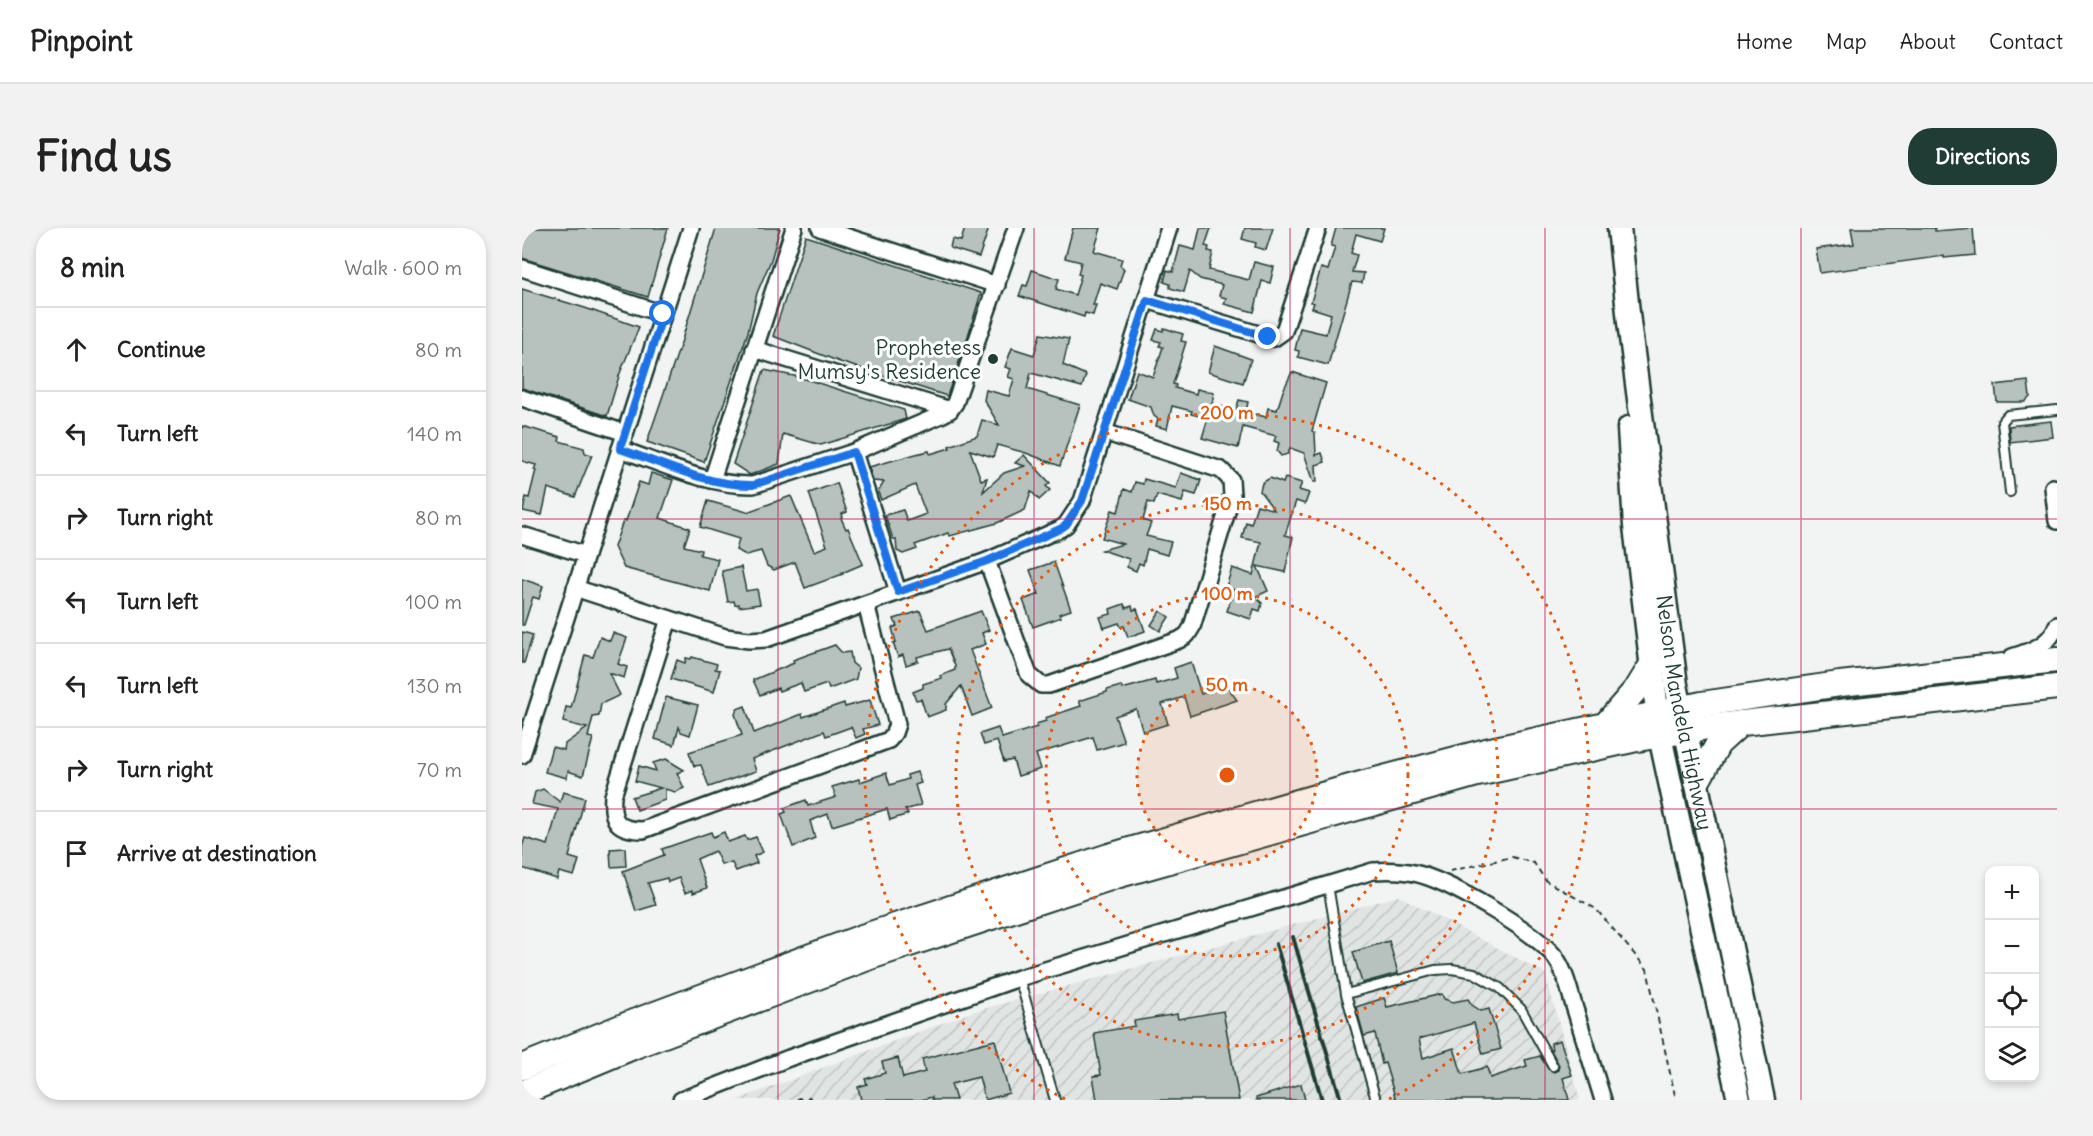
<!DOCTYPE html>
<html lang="en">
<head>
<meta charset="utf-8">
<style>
  body { margin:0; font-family:Delius,sans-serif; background:#f2f2f2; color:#222 }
  .controls { position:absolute; right:18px; bottom:18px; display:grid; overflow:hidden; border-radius:12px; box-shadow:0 3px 9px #0003 }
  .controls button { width:54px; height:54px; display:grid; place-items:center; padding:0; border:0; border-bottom:2px solid #e0e0e0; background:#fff; color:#222; font:30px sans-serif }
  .stop { position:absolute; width:18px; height:18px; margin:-14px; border:4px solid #1a73e8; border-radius:50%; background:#fff }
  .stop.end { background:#1a73e8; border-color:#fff; box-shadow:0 2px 6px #0008 }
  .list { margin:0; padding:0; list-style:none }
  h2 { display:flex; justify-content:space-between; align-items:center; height:78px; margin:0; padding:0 24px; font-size:26px }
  h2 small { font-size:20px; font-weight:400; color:#767676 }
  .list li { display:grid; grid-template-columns:39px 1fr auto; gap:18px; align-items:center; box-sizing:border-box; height:84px; padding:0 24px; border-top:2px solid #e0e0e0 }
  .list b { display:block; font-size:22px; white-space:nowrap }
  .list em { font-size:20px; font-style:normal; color:#767676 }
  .icon { flex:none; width:33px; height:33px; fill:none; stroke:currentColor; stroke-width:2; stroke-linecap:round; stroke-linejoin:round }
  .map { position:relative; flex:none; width:1535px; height:872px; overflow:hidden; border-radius:24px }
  header { display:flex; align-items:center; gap:36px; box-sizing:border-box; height:84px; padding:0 30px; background:#fff; border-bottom:2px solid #e0e0e0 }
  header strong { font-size:28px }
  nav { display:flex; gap:33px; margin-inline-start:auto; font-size:21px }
  .intro { display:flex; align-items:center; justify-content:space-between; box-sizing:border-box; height:144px; padding:0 36px }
  h1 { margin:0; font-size:42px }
  .button { padding:15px 27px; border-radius:24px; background:#1f3d34; color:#fff; font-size:21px; font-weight:700 }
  main { display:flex; gap:36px; padding:0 36px }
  aside { flex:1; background:#fff; border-radius:24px; box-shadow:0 3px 9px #0003 }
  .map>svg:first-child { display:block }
  .industrial { fill:url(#industrial-furrows) }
  .building { fill:#b7c1bd; stroke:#1f3d34; stroke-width:1.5 }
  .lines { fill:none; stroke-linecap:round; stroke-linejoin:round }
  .service-casing { stroke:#1f3d34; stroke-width:12 }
  .minor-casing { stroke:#1f3d34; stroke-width:20 }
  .primary-casing { stroke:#1f3d34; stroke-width:27 }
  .trunk-casing { stroke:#1f3d34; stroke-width:28 }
  .path { stroke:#1f3d34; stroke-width:2; stroke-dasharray:6 4.5; stroke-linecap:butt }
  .service { stroke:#fff; stroke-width:8 }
  .minor { stroke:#fff; stroke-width:15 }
  .primary { stroke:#fff; stroke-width:22 }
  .trunk { stroke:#fff; stroke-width:24 }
  .rail { stroke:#1f3d34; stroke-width:4 }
  .route { stroke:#1a73e8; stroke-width:8 }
  .grid { fill:none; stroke:#c2185b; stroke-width:1.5; stroke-opacity:0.55 }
  .ring { fill:none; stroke:#e8590c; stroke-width:3; stroke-dasharray:3 6 }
  .poi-dot { fill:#1f3d34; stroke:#fff; stroke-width:2 }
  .labels { text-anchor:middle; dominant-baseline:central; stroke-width:6; stroke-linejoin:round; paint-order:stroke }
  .poi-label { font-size:21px; fill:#1f3d34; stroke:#fff; text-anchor:end }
  .street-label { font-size:21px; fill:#1f3d34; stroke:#fff }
  .centre { fill:#e8590c; stroke:#fff; stroke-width:3 }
  .ring-label { font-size:18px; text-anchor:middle; font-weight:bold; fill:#e8590c; stroke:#fff; stroke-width:6; stroke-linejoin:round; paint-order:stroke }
</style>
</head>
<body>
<header>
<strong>Pinpoint</strong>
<nav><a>Home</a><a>Map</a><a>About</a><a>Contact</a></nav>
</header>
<div class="intro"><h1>Find us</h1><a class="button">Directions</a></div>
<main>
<aside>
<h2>8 min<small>Walk · 600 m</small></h2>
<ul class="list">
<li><svg class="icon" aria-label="ahead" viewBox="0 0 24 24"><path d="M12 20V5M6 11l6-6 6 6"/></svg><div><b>Continue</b></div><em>80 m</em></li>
<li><svg class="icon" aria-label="left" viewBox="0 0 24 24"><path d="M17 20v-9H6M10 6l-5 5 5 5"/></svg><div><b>Turn left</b></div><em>140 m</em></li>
<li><svg class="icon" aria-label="right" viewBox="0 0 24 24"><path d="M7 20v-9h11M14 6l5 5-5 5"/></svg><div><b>Turn right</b></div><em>80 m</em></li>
<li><svg class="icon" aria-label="left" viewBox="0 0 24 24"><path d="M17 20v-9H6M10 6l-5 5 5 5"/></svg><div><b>Turn left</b></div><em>100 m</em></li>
<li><svg class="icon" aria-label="left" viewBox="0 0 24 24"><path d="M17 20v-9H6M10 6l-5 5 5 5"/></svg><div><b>Turn left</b></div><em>130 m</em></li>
<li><svg class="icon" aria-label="right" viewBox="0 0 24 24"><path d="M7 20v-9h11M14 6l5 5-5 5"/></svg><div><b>Turn right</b></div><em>70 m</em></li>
<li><svg class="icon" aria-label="arrive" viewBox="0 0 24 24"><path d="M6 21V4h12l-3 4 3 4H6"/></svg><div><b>Arrive at destination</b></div></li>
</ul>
</aside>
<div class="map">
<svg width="1535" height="872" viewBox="0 0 1535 872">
  <defs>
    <pattern id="industrial-furrows" width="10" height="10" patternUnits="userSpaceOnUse" patternTransform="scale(1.5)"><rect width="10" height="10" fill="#e0e4e3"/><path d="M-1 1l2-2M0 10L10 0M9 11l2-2" fill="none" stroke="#c0c4c3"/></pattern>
  </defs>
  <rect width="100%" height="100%" fill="#f2f3f3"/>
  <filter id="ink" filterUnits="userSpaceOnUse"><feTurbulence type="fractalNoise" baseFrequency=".0167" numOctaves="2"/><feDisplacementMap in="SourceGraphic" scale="12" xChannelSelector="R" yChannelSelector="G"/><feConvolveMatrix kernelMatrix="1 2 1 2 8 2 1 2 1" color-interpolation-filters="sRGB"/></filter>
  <g filter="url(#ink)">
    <path class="industrial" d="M877,668L1023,745L1058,872H215L450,784Z"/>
    <g class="building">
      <path d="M0,0H146L126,69L0,30Z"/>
      <path d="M194,0H258L249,32L235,65L226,104L182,234L125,214L159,115Z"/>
      <path d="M443,0H464L466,3L457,29L428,20L430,11L439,13Z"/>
      <path d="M551,0H579L572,23L600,31L598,37L602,41L595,61L578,55L571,77H574L571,87L563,85L562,89L497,68L501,57L505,58L510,42L537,51L534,61L553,67L559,47L556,46L559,34L543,30Z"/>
      <path d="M678,0H689L683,18L687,19L686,23L691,24L687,42L727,52L732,34L752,39L748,55L740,53L732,84L702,76L704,70L697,68L700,57L678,51L668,43L662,64L648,60V56L642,54L645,42L651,44L658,18L673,22Z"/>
      <path d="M723,0H751L744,22L733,19L734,15L720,11Z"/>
      <path d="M814,0H862L858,13L834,6L829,25L835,27L830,44L842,45L840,55L830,54L806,137L776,129L777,123L773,122L778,100L804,106L809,86L790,80L792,75L789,74L799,40L806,42L813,19L809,18Z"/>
      <path d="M1329,0H1413V3L1451,0L1453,27L1422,30V28L1298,45L1294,21L1332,16Z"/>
      <path d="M284,8L459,65L446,108L425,168L318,134L251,108Z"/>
      <path d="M0,61L63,80L117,99L98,145L85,188L0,160Z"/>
      <path d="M642,100L661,106L659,113L664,114L651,156L654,157L653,160L674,166L675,161L692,165L690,176L714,182L717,172L726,174L724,184L744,189L746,180L755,182L761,163L770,144L804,155L790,203L793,205L794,227L800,225L803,234L794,237L795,254H792L782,225L768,220L766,226L759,228L755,223L757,215L752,213L754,208L721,199L716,220L680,210L686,190L669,186L670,183L650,178L645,201L634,198L636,191L632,188L629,179L606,171L615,143L631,149L641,119L637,118L639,114L631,112L635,101L641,103Z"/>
      <path d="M518,106L547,111L541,137L564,147L560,159L509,145L505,161L558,177L538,238L504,225L475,217L471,229L448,222L459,252L465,250L461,264L482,245L503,238L493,235L502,227L528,255L524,258L528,262L517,272L509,263L503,282L475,295L428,308L426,305L393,317L395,321L381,326L375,323L374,311H371L363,287L381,282L385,293L404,286L393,257L359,272L356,264L362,254L351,253L347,239L394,226L407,223L408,226L428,220L427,218L455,208L460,192L477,197L462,172L464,162L487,168L492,151L486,149L489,141L483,139L490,120L512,127Z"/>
      <path d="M693,118L729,131L721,155L686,144Z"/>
      <path d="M242,142L277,149L382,182L384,191L299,217L261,206L257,236L228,247L211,236Z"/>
      <path d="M1506,153L1508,169L1503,174H1475L1473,157Z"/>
      <path d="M1529,193L1531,209L1488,214L1487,198Z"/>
      <path d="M0,198L38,209L37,213L62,220L63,225L70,227L53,269L26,260L20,287L1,283L4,269L7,270L14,242H12L14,237L0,233Z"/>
      <path d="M129,245L151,252L138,290L168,300L162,318L179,322L178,327L196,331L188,363L102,340L92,319L101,293H104L117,254L126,257Z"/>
      <path d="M659,245L679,252L674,267L663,264L660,274L635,267L632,276L626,274L621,292L629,295L624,308L649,314L645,327L625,321L621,337L617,335L614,343L605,339L607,331L580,322L601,316L580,310L590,282L596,284L602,261L610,264L613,254L621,256L622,251L654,260Z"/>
      <path d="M748,250L761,255L763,250L780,255L777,262L787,265L783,276L774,273L763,307L771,309L763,344L735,338L746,363L733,369L740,375L738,383L732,381L729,391L705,383L712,362L704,359L710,340L731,347L739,314L720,310L724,294L729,296L735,277L752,282L738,263L740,255Z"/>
      <path d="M315,255L325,284L320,286L321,289L319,290L324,301L326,300L341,336L320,345L321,346L283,360L273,334L252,342L245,338L239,323L224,327L214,322L217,311L178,299L186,273L225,284L269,268L292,323L305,318L287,265Z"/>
      <path d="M532,334L549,382L537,386L539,389L511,399L501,372L517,366L508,342Z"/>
      <path d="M219,339L224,363L235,361L238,376L217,379V376L213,377L212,373L206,374L200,343Z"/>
      <path d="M0,351L21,358L17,371L11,369L2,397H0Z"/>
      <path d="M602,376L604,380L610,378L611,382L615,381L623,403L606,409L602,398L599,399L597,395L582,400L578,389L589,386L588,381Z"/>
      <path d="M398,383L406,402L459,383L467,402L460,405L464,416L448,422L470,480L450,488L439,458L424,476V482L405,489L399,471L394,472L391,464L401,460V456L420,450L418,448L433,442V438L426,421L395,429L396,433L384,437L381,427L376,429L371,415L374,414L370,400L375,398L372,391Z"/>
      <path d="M638,383L647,389L638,403L629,397Z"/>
      <path d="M0,404L11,407L2,435H0Z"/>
      <path d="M91,405L105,410L96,436L105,439L102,450L87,445L98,467L79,476L77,488L71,489L66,509L71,510L61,548L46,543L45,550L23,544L30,519L42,522L43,516L65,500L41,494L44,479L49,480L63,427L71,429L78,409L88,413Z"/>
      <path d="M313,417L320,425L328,424L330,435L336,440L334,451L307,461L305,456L282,464L279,455L257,463L256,460L238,467L231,452L272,435L271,432Z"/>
      <path d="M170,429L195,436L193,441L198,442L192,464L149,451L155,432L163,435L164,430L169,431Z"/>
      <path d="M669,434L679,466L704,457L715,472L668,488L662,469L640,476L646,496L621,504L614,481L593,488L602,514L575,522L571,509L514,526L519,541L496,548L491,532L482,534L475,513L462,517L458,506L476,500L480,510L515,499L514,496L524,493L523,490L559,478L557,473L585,464V462L599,458L600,461L633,452L634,456L655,450L652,440Z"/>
      <path d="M144,469L176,477L168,507L159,504L157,499L152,517L133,511Z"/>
      <path d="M348,472L356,497L341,501L343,506L334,510L329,499L304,508L302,503L230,531L234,543L187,559L179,537L172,538L167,524L220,507L213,486L215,481L223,478L232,505L280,486L281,489L322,475L323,479Z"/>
      <path d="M144,531L162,542L155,545L162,560L153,564L143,561V572L115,582L110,569L139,560L113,553L117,538L134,543L131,535Z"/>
      <path d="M395,544L399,555L393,557L399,577L383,582L386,586L368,592L365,581L310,598L306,586L288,593L293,610L271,619L259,586L264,584L262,580L284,572L286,578L314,569L310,559L337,551L338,554L364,545L368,557L386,551L385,547Z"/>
      <path d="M21,561L38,574L41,564L63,570L47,629L57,632L52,648L37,644L35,651L0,640V619L3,610L26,617L36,581L10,576L13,564Z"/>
      <path d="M189,604L191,609L202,604L206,614L223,608L225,612L234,609L241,624L232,628L235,635L214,643L210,635L199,636L193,623L175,631L185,660L171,665L170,662L163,665L157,650L146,654L145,650L126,655L134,677L114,683L101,643L142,627L140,621Z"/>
      <path d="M103,620L104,638L89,639L88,621Z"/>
      <path d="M867,713L876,745L840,755L831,724Z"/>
      <path d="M920,766L922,771L931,774L946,771L950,777L959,783L967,781L979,821L961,826L952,795L897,811L901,830L932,820L940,846L965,839L968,850L1005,838L1003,832L1018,828L1026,841L1032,844L1036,842L1037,837L1030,824L1029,815L1038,812L1050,847L1041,850L1047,872H874L863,835L860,836L853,805L842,808L834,779L862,770L865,779Z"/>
      <path d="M701,783L717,872H575L571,848L579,847L572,805L613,798L612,793L655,786L656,791Z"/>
      <path d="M473,812L487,865L463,872L457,849L429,856L434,872H410V869L399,872H339L336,859L345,856L343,851L363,845L360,834L376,830L381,850L403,844L400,831Z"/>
      <path d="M779,856L783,872H734V870Z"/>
    </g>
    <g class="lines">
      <g class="service-casing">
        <g id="service">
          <path d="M1488,264L1480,194L1486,187L1535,182"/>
          <path d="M806,657L824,766L854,872"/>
          <path d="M497,750L533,872"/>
          <path d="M824,766L913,742L930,741L952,745L978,760L999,781L1031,838"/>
        </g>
      </g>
      <g class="minor-casing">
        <g id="minor">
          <path d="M298,0L475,57"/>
          <path d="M0,40L141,86"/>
          <path d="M625,72L746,109L752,110L762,103L796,0"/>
          <path d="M232,121L428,182"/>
          <path d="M0,170L103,205"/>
          <path d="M98,221C139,235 187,258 231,257L332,224L421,186L428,182L433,175L494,0"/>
          <path d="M332,224L376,364"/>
          <path d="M190,252L272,0"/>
          <path d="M1531,259L1535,293"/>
          <path d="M0,307L64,327"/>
          <path d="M465,333L507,447L519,457H527L657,412L665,407L670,399L710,267L709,252L699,242L582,204"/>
          <path d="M53,360L203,409L227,412L244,411L465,333L538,301L544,297L560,273L647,0"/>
          <path d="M147,391L91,568C89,593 95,602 121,602L367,512L372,505L375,496L344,376"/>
          <path d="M1490,429C1509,423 1528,417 1535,397"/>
          <path d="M0,527L169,0"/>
          <path d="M159,872L267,830L497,750L851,643C865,642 878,642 892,645C926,652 1011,702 1033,729C1044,744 1048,766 1054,784C1063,814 1072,843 1081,872"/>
        </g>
      </g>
      <g class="primary-casing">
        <g id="primary">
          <path id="s1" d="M1097,0L1107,94L1154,457L1241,872"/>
          <path d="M1107,200L1113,298L1138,508L1217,872"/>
        </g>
      </g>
      <g class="trunk-casing">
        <g id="trunk">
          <path d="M1084,496L1116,459L1129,438"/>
          <path d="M1175,554L1196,516L1219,495"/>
          <path d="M0,839L114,793L340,709L587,628L835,557L964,523L1180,476L1318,456L1535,432"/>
          <path d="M0,865L118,816L351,728L594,648L955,546L1110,512L1186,499L1535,459"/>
        </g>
      </g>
      <path class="path" d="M928,643L990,629L1012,635L1024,653L1074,681L1125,741L1154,872"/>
      <use href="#service" class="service"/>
      <use href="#minor" class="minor"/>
      <use href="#primary" class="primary"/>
      <use href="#trunk" class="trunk"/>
      <g class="rail">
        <path d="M771,709L819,872"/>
        <path d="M754,716L800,872"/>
        <path d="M287,870V872"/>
        <path d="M277,871L278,872"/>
      </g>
    </g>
  </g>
  <g class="lines" filter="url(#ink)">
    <path class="route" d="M141,86L98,221C140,235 186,258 231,257L332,224L376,364L465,333L538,301L544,297L560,273L625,72L746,109"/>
  </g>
  <path class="grid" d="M256,0V872M512,0V872M768,0V872M1023,0V872M1279,0V872M0,291H1535M0,581H1535"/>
  <circle cx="705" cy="547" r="90" fill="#e8590c" fill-opacity=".12"/>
  <g class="ring">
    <circle cx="705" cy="547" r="90"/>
    <circle cx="705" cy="547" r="181"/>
    <circle cx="705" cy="547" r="271"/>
    <path d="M543 871A362 362 0 1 1 867 871"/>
  </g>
  <circle class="poi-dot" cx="471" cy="131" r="6"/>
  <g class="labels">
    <g class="poi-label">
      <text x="459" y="119">Prophetess<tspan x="459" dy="24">Mumsy's Residence</tspan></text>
    </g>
    <g class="street-label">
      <text stroke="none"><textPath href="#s1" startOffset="489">Nelson Mandela Highway</textPath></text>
    </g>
  </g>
  <circle cx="705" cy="547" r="9" class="centre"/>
  <g class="ring-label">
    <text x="705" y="191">200 m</text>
    <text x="705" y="282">150 m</text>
    <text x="705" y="372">100 m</text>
    <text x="705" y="463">50 m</text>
  </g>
</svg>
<div class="controls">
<button>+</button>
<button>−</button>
<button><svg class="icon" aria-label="locate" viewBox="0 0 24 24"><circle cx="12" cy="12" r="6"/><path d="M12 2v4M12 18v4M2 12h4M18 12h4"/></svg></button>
<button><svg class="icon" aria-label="layers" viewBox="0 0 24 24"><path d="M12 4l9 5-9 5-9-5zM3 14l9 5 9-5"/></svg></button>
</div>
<div class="stop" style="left:141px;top:86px"></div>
<div class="stop end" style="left:746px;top:109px"></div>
</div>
</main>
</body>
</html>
